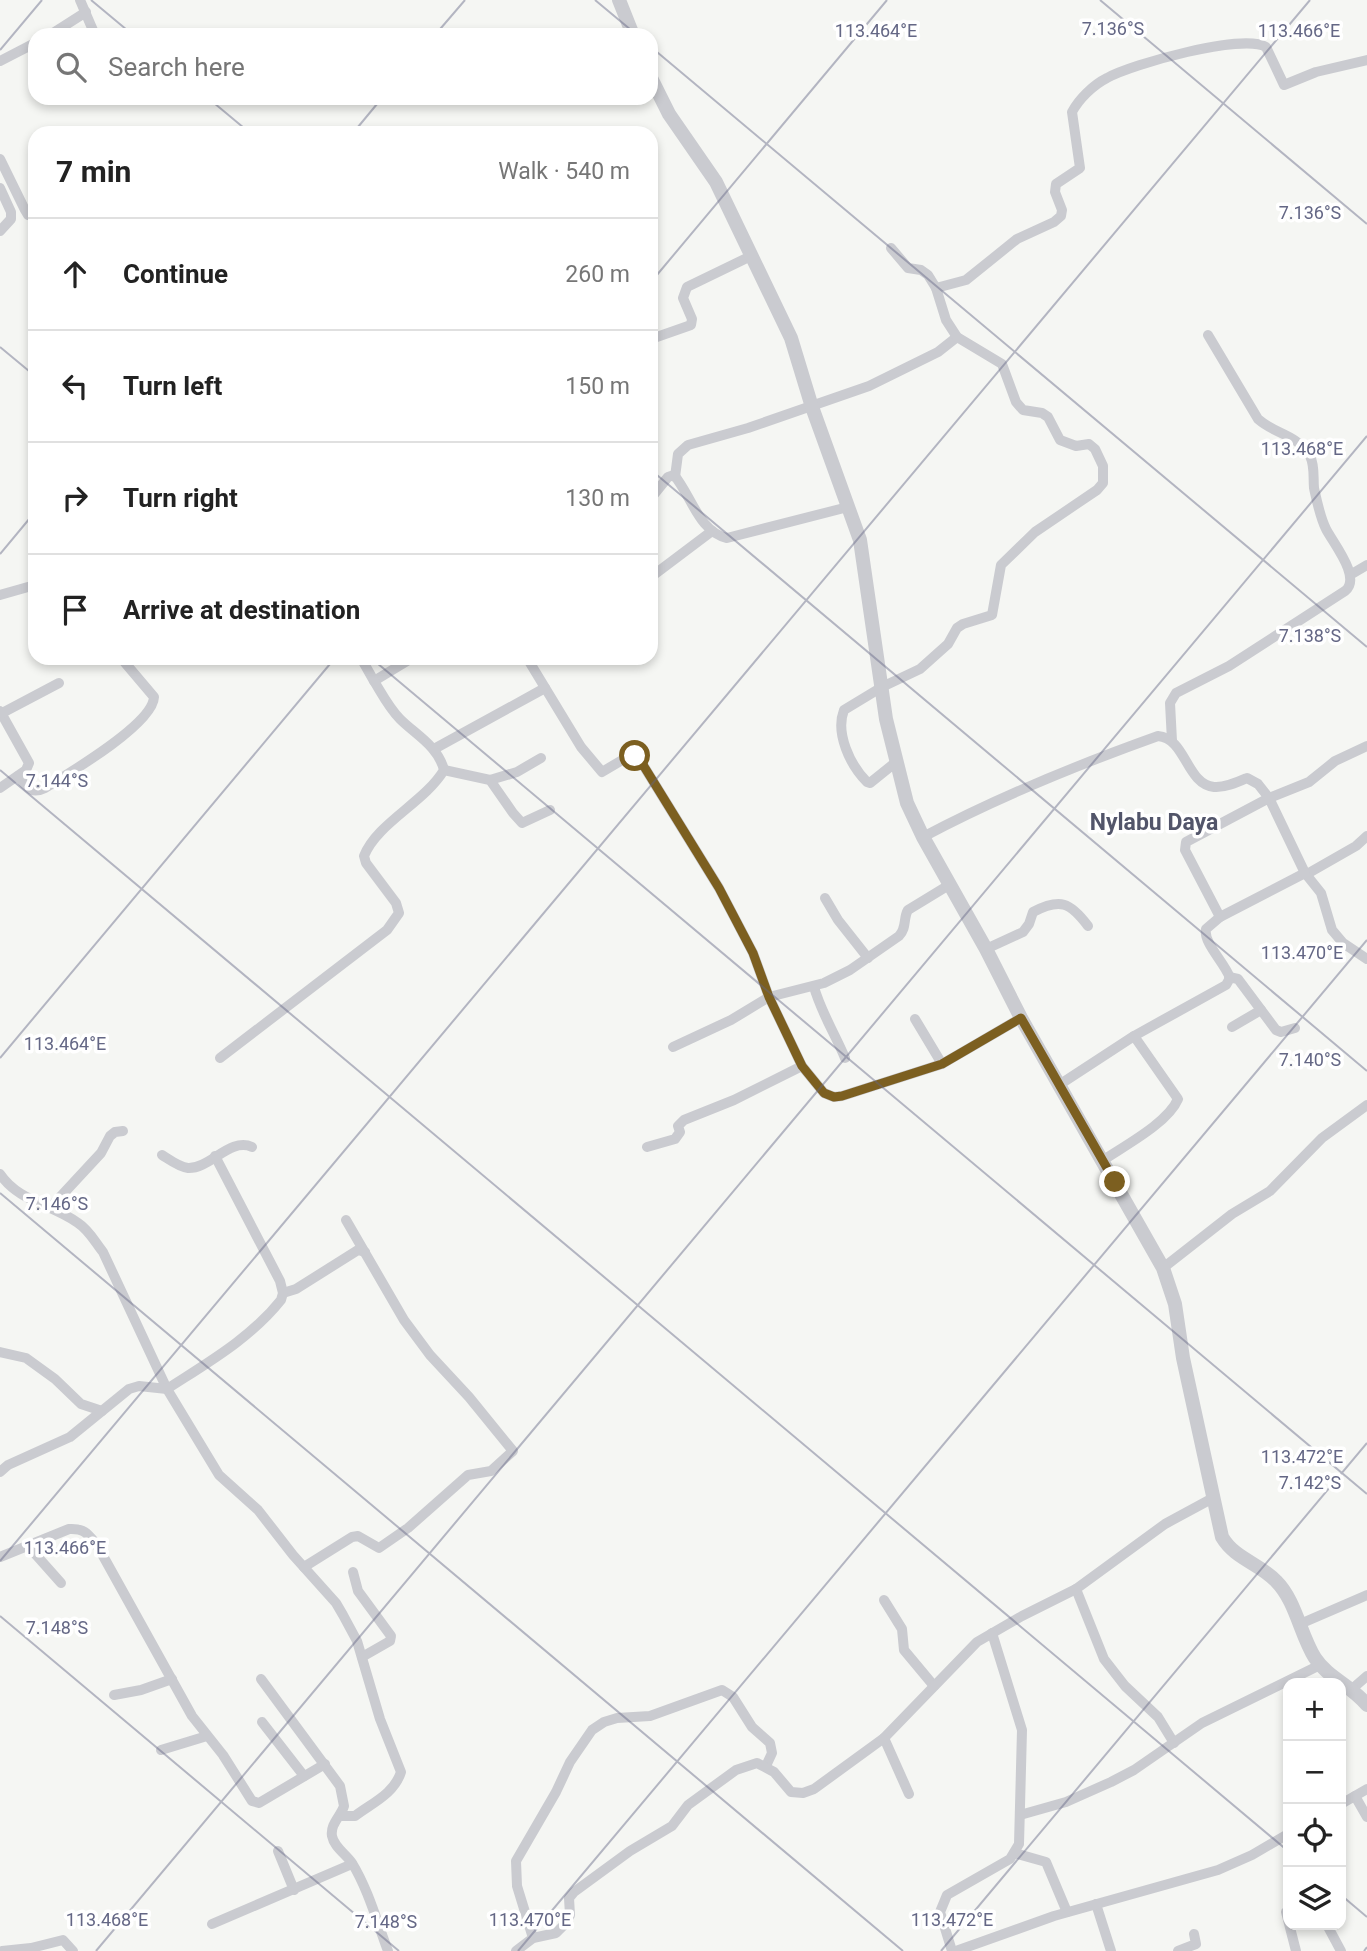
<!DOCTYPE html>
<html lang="en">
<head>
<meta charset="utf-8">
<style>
  body { margin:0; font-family:Roboto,sans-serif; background:#f6f6f6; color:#222 }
  .controls { position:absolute; right:21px; bottom:21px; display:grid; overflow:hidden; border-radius:14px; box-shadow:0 4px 10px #0003 }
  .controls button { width:63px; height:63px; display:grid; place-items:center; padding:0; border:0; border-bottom:2px solid #e0e0e0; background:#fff; color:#222; font:35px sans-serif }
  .stop { position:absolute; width:21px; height:21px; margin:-16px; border:5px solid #7c5f20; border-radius:50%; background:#fff }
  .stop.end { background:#7c5f20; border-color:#fff; box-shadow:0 2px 7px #0008 }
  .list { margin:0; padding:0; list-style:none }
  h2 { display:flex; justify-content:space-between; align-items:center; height:91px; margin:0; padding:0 28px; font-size:30px }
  h2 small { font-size:23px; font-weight:400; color:#767676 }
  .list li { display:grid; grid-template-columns:46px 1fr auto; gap:21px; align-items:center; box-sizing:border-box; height:112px; padding:0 28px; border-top:2px solid #e0e0e0 }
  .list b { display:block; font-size:26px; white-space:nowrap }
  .list em { font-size:23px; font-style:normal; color:#767676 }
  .icon { flex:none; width:38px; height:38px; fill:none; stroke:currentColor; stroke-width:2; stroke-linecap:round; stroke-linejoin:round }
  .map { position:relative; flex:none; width:1367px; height:1951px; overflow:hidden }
  .search { position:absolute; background:#fff; box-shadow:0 4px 10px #0003; left:28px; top:28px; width:630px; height:77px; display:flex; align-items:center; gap:18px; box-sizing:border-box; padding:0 24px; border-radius:21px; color:#767676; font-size:26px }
  .panel { position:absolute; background:#fff; box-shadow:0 4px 10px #0003; left:28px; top:126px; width:630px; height:539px; border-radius:21px }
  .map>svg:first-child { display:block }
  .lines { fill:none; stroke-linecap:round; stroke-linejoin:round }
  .minor { stroke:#cacbd0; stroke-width:10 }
  .tertiary { stroke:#cacbd0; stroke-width:14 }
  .route { stroke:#7c5f20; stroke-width:9 }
  .ticks { fill:none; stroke:#646785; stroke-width:2; stroke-opacity:0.45 }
  .labels { text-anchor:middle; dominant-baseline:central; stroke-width:7; stroke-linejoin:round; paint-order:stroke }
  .quarter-label { font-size:23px; font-weight:bold; fill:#52556a; stroke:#fff }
  .ticks-label { font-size:18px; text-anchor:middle; fill:#646785; stroke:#fff; stroke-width:7; stroke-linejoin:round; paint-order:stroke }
</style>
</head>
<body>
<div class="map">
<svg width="1367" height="1951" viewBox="0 0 1367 1951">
  <rect width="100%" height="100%" fill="#f5f6f3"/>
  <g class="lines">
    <g class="minor">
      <path d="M80,0L95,35"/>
      <path d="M50,35L86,12"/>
      <path d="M0,61L35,43"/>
      <path d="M0,159L25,210L28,215L35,217"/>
      <path d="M0,188L11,212V219L0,231"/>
      <path d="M891,248L908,268L921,270L928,275L936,288"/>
      <path d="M651,339L691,325L692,319L683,298L687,287L751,256"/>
      <path d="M675,477L678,454L688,445L748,428L869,386L938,352L957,337"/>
      <path d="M651,498L668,477L674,475C691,495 699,532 727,538L848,507"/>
      <path d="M1350,575L1367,565"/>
      <path d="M651,577L712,531"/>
      <path d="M0,595L35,585"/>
      <path d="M361,658L374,681L412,658"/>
      <path d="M527,658L581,747L602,772L629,756L632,755L640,760L719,888L753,953L769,997L802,1066L824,1093L834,1097L842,1096L942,1064L1021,1018"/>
      <path d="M0,711L29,763L26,770L0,788"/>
      <path d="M2,713L59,683"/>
      <path d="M1172,741L1170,703L1176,693L1229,666L1345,591C1362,578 1333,543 1326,529C1320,517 1317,502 1314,488C1313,477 1315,466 1310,456C1295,433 1276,435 1258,419L1208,335"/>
      <path d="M434,749L545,688"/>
      <path d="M896,762L870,783L867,782C850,765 835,733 844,710L882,687L920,669L948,644L957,628L963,624L992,615L1001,565L1035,532L1097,490L1103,483V466L1095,449L1089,444L1076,446L1060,440L1048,417L1042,413L1023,410L1016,402L1002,364L957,337L946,320L936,288L966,280L1017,239L1054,222L1061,216L1062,210L1055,192L1056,184L1080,168L1072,112C1079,99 1093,85 1107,78C1132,64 1243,33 1266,47L1284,85L1316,72L1367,60"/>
      <path d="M444,770L490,780L513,813L522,823L550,810"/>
      <path d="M18,776C27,787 31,795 45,788C68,774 153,724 154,697L121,658"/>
      <path d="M490,780L517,772L541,758"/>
      <path d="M923,837C998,797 1077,765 1158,736C1186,738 1186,784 1214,787C1225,788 1238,782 1247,778L1258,784L1269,798L1305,873L1321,893L1332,930L1343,943L1367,959"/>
      <path d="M1307,874L1356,846L1367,836"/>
      <path d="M825,898L838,920L868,958"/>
      <path d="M1220,917L1185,850L1186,842L1269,798L1309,782L1335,761L1367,746"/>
      <path d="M986,949L1023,932L1029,924L1033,912C1060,898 1070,902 1088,926"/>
      <path d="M1229,977L1238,979L1276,1030L1281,1032L1295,1028"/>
      <path d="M814,987C821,1012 835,1034 845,1058"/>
      <path d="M915,1019L942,1064"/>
      <path d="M1232,1027L1261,1010"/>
      <path d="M673,1047L731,1020L769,997L824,983L850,970L899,936C907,928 903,918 908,910L949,885"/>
      <path d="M220,1058L387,930L399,913L396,903L366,863L364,856C377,823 425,802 444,770C438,746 416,735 400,719C389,708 382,694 374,681"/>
      <path d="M1059,1085L1134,1036L1226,985L1230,978C1225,963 1203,943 1206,929L1220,917L1305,873"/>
      <path d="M647,1147L675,1139L680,1132L678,1126L684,1120L734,1100L802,1066"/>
      <path d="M162,1155C170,1160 179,1167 188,1168C210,1169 230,1137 252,1147"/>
      <path d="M1102,1161C1124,1146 1168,1123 1178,1099L1134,1036"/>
      <path d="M0,1174C19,1202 52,1204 78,1223C89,1230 95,1242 103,1252L167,1389L219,1475L258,1510L293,1555L336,1603L343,1615L357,1641L380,1719L401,1772C394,1794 372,1803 355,1816H340"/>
      <path d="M50,1208L101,1153L110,1136L115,1132L123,1131"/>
      <path d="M1163,1268L1232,1214L1270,1191L1322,1138L1367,1105"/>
      <path d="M283,1293L296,1289L358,1250L365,1252"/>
      <path d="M0,1352L26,1358L55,1379L81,1404L102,1411"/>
      <path d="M0,1472L8,1465L70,1437L129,1389L139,1386L167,1389C207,1363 251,1338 281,1300L283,1293L280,1281L215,1156"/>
      <path d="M29,1547L61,1583"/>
      <path d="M0,1557L69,1529C84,1528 88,1534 97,1545L192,1716L223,1755L252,1801L259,1803L325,1764"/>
      <path d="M304,1567L352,1537L358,1536L379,1548L408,1528L468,1475L491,1471L513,1451L469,1397L430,1355L404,1320L346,1220"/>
      <path d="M353,1572L358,1591L391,1636L390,1641L362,1657"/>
      <path d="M1076,1589L1104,1659L1125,1686L1158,1717L1174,1743"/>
      <path d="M884,1600L902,1629L904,1650L934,1686"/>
      <path d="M1300,1624L1367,1595"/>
      <path d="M261,1679L340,1786L344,1806C341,1816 330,1824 332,1836C334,1847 346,1854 352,1863C368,1889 377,1922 388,1951"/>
      <path d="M1352,1689L1367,1676"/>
      <path d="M114,1695L141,1690L172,1679"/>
      <path d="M262,1722L304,1776"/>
      <path d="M884,1738L909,1794"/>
      <path d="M161,1750L207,1736"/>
      <path d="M1355,1796L1367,1817"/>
      <path d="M1341,1804L1367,1789"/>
      <path d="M1020,1815L1066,1802L1111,1782L1134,1770L1202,1723L1320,1665"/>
      <path d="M278,1851L294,1890"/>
      <path d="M1014,1853L1046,1862L1067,1912"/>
      <path d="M1096,1904L1111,1951"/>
      <path d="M1288,1911L1286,1912L1296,1951"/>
      <path d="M212,1924L352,1864"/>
      <path d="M1327,1925L1341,1951"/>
      <path d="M533,1938L517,1886L516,1861L556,1792L570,1762L592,1730L604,1722L617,1718L650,1716L722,1690L733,1697L752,1727L770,1743L772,1753L766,1766"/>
      <path d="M2,1951L31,1948L63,1940L73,1951"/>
      <path d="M516,1951L533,1938L556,1933L565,1924L570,1915L569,1898L574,1892L630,1851L672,1826L688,1805L736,1770L757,1763L774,1772L791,1792L803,1793L814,1789L884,1738L977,1642L1022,1616L1076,1589L1165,1524L1213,1498"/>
      <path d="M952,1951L940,1912L947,1895L1010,1859L1019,1844L1022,1730L992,1633"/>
      <path d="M956,1951L1054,1916L1218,1870L1252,1855L1288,1834"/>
      <path d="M1178,1951L1196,1944L1194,1934"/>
    </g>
    <g class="tertiary">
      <path d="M619,0L633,35"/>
      <path d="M651,78L669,114L716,182L791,338L812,407L860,540L886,719L907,803L923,837L986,949L1021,1018L1163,1268L1175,1304L1183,1358L1222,1537C1235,1559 1259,1563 1276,1581C1296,1601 1300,1634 1315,1658C1328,1678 1352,1686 1367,1705"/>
    </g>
  </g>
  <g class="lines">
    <path class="route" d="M635,756L640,760L719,888L753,953L769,997L802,1066L824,1093L834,1097L842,1096L942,1064L1021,1018L1115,1182"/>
  </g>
  <path class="ticks" d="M91,0L133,35M595,0L637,35M1100,0L1367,224M435,35L465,0M651,47L1367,647M0,50L42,0M208,98L250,133M353,133L382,98M651,282L887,0M0,347L35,376M651,470L1367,1071M0,554L35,512M371,658L1367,1494M0,770L1288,1851M0,1058L335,658M0,1193L903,1951M0,1561L1310,0M0,1616L399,1951M1341,1895L1367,1917M96,1951L1367,436M518,1951L1367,940M941,1951L1367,1443M1364,1951L1367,1947"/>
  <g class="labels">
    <g class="quarter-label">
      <text x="1154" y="822">Nylabu Daya</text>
    </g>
  </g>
  <g class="ticks-label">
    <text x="1113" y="35">7.136°S</text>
    <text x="876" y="37">113.464°E</text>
    <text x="1299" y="37">113.466°E</text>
    <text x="1310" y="219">7.136°S</text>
    <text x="1302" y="455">113.468°E</text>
    <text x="1310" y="642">7.138°S</text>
    <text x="57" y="787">7.144°S</text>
    <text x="1302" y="959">113.470°E</text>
    <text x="65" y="1050">113.464°E</text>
    <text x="1310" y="1066">7.140°S</text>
    <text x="57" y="1210">7.146°S</text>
    <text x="1302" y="1463">113.472°E</text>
    <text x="1310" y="1489">7.142°S</text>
    <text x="65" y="1554">113.466°E</text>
    <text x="57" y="1634">7.148°S</text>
    <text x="107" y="1926">113.468°E</text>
    <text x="530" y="1926">113.470°E</text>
    <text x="952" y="1926">113.472°E</text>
    <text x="386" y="1928">7.148°S</text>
  </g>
</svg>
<div class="controls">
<button>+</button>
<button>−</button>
<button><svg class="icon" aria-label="locate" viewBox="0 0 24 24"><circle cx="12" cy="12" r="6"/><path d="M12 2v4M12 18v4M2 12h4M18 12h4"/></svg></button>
<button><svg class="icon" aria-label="layers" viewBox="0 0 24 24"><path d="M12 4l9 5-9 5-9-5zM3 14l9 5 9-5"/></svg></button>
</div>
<div class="stop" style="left:635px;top:756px"></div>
<div class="stop end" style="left:1115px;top:1182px"></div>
<div class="search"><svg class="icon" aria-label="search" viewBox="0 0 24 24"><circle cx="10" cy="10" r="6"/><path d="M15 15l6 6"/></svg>Search here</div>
<section class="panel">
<h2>7 min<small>Walk · 540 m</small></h2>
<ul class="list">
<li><svg class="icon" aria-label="ahead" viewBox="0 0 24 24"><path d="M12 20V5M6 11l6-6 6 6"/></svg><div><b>Continue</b></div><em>260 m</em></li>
<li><svg class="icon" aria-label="left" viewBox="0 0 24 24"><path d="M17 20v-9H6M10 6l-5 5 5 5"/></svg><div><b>Turn left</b></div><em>150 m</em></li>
<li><svg class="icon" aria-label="right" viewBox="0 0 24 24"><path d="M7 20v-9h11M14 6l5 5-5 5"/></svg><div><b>Turn right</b></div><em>130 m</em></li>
<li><svg class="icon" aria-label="arrive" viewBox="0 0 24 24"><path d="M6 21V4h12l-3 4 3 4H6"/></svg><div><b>Arrive at destination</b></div></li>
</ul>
</section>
</div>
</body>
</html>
